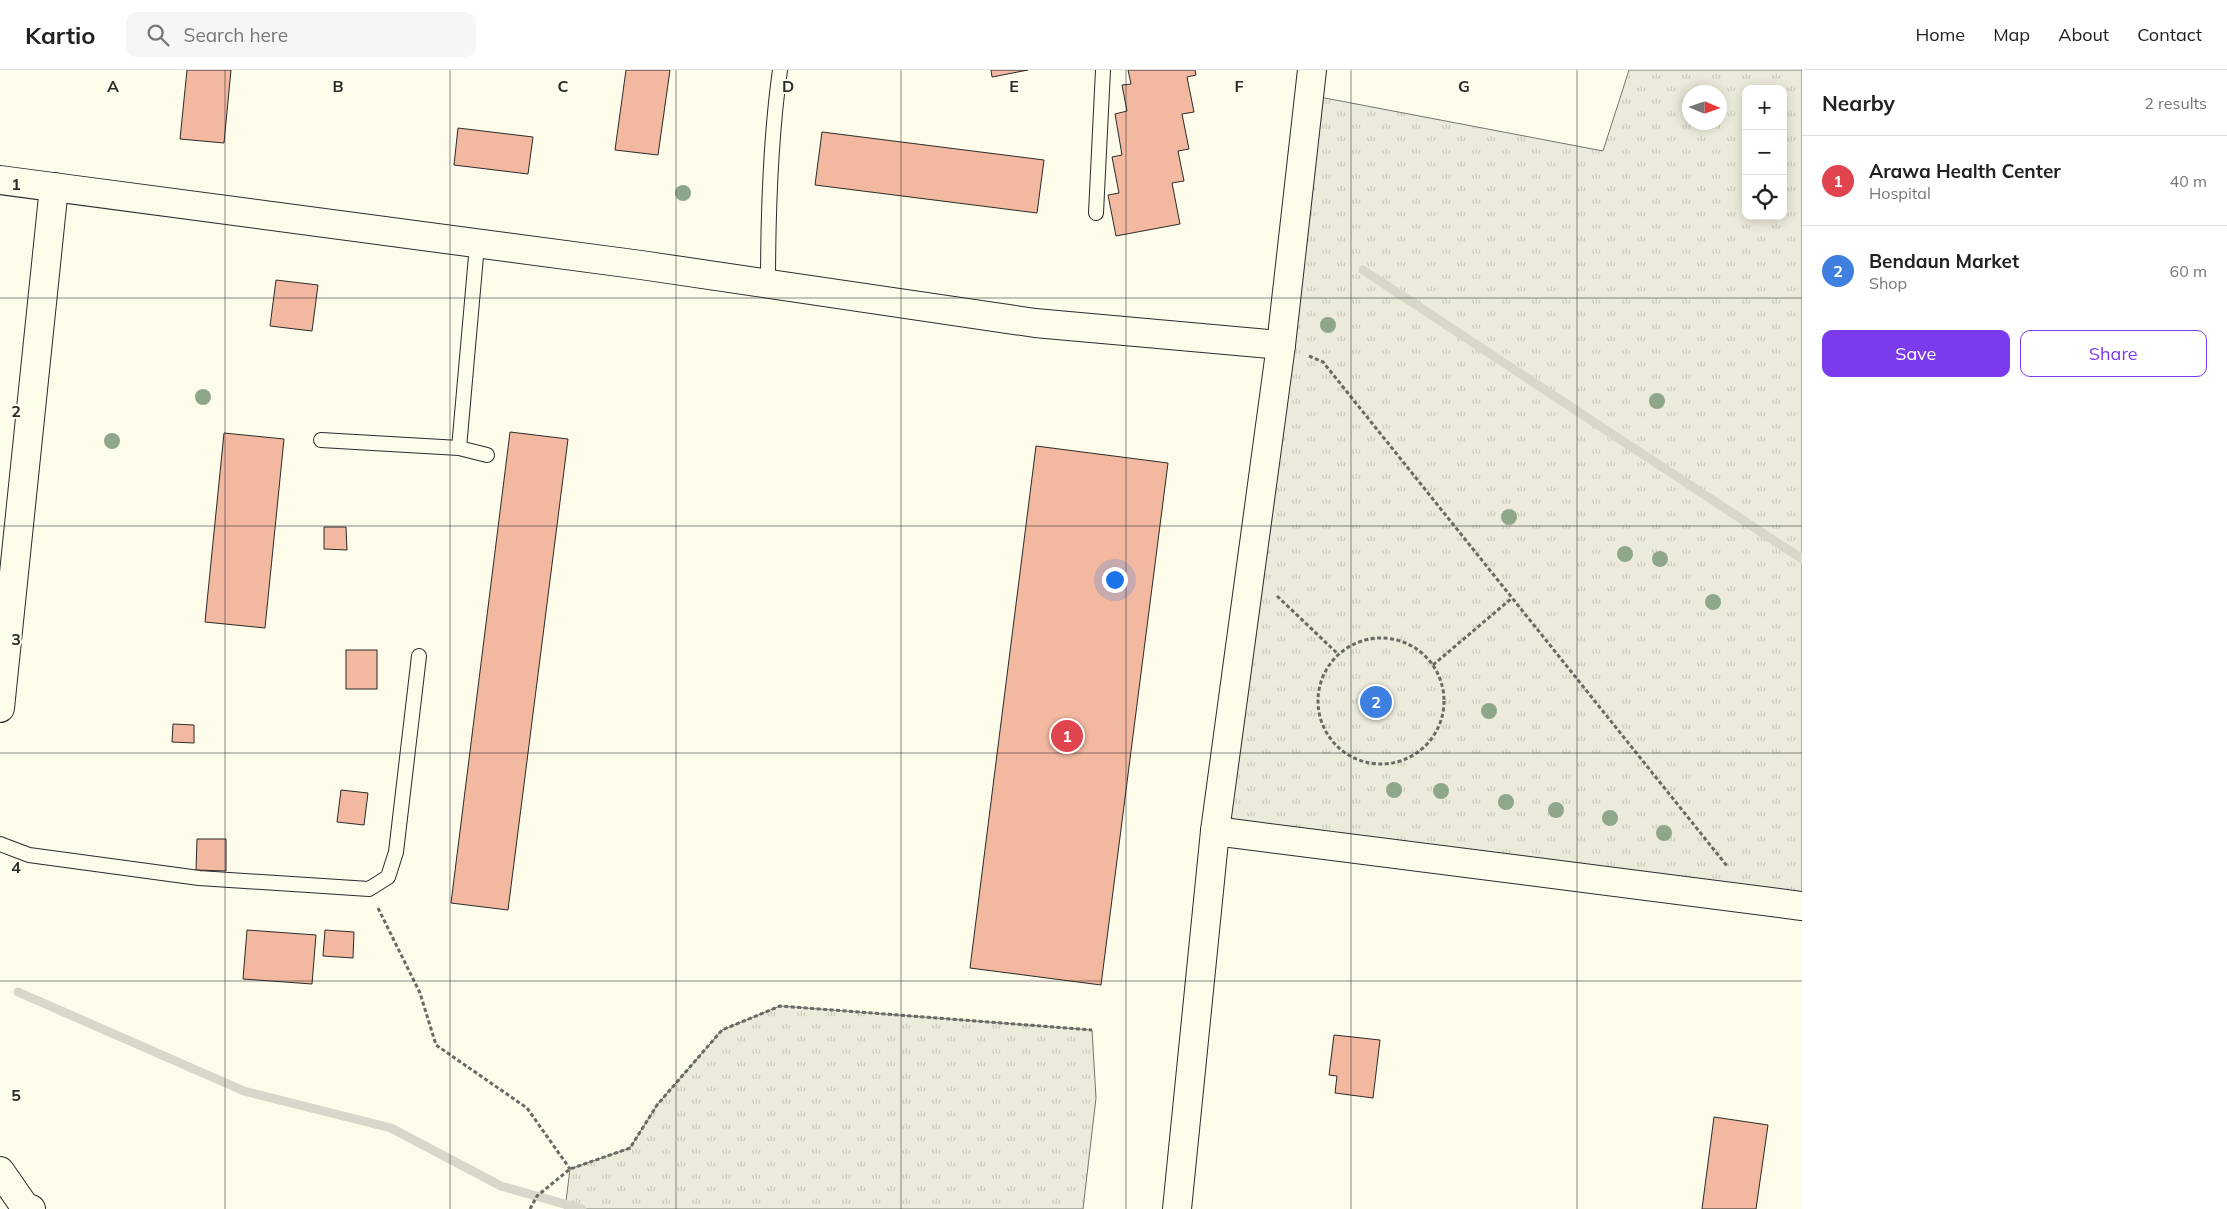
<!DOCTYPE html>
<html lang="en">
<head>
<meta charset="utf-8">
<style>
  body { margin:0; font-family:Mulish,sans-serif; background:#f6f6f6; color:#222 }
  .controls { position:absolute; right:15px; top:15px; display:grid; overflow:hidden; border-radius:10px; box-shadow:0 2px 12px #0003 }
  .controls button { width:45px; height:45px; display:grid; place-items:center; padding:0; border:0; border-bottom:1px solid #e0e0e0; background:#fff; color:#222; font:25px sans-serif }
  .compass { position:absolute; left:1682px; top:15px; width:45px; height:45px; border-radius:50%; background:#fff; box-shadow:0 2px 12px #0003; rotate:92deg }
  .you { position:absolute; left:1114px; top:509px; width:18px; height:18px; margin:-12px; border:4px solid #fff; border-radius:50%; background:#1a73e8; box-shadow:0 0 0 8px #1a73e833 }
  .badge { display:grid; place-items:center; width:32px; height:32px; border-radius:50%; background:#7c3aed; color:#fff; font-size:16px; font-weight:700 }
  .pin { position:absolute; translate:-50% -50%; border:2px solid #fff; box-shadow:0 1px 5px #0006 }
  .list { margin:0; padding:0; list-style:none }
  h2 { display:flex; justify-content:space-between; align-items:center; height:65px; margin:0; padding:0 20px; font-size:21px }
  h2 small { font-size:16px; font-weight:400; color:#767676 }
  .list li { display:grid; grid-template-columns:32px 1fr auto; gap:15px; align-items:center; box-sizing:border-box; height:90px; padding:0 20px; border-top:1px solid #e0e0e0 }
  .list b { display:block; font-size:19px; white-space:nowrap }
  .list p { margin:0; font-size:16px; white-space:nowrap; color:#767676 }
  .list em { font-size:16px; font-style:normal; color:#767676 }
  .actions { display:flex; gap:10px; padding:15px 20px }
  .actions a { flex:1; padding:11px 0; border:1px solid #7c3aed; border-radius:10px; text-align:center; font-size:18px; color:#7c3aed }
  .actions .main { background:#7c3aed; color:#fff }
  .icon { flex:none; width:28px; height:28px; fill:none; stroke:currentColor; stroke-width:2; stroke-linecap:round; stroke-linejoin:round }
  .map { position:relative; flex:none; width:1802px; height:1139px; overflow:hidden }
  header { display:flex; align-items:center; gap:30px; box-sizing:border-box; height:70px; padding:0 25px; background:#fff; border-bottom:1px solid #e0e0e0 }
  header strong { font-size:24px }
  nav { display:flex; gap:28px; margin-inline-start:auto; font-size:18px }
  .search { width:350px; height:45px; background:#f6f6f6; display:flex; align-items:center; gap:12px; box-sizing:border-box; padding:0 18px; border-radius:10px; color:#767676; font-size:19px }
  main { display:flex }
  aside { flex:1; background:#fff }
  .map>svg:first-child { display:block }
  .grass { fill:url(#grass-tufts); stroke:#74746e; fill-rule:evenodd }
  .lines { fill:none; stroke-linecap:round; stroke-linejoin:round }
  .stream { stroke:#d8d7c9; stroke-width:9 }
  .building { fill:#f2b8a0; stroke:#2b2b2b }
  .service-casing { stroke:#2b2b2b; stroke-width:16 }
  .minor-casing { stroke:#2b2b2b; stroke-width:30 }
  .tertiary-casing { stroke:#2b2b2b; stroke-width:30 }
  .path { stroke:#6a6964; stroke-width:3; stroke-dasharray:4 2.5; stroke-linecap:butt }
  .service { stroke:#fdfbea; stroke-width:14 }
  .minor { stroke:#fdfbea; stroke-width:28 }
  .tertiary { stroke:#fdfbea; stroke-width:28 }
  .tree { fill:#8ea78a }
  .grid { fill:none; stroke:#2b2b2b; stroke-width:1; stroke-opacity:0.55 }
  .grid-label { font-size:16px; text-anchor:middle; font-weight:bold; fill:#2b2b2b; stroke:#fdfbea; stroke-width:4; stroke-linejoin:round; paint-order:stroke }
</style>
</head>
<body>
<header>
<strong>Kartio</strong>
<div class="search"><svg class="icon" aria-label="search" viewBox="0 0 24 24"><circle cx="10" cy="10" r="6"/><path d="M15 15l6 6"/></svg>Search here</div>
<nav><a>Home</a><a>Map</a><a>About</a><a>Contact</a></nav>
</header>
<main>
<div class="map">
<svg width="1802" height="1139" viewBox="0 0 1802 1139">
  <defs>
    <pattern id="grass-tufts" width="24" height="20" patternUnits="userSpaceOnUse" patternTransform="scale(1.25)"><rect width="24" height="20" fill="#ecebdb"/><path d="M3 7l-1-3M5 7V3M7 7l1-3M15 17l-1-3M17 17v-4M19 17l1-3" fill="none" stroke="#cbcabc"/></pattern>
  </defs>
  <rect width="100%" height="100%" fill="#fdfbea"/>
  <g class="grass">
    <path d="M1629,0H1802V836L1215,761L1309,25L1603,81ZM1746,19H1783V146H1746ZM1690,22H1720V52H1690Z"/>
    <path d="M780,936L1092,960L1096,1028L1083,1139H565L570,1099L630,1078L657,1035L722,960Z"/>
  </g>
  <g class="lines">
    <g class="stream">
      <path d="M1363,200L1802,489"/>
      <path d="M18,922L244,1021L391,1058L501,1116L582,1139"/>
    </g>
  </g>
  <g class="building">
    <path d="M187,0H231L224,73L180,69Z"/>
    <path d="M626,0H670L658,85L615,80Z"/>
    <path d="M991,0H1028L992,7Z"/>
    <path d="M1128,0H1195L1196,5L1187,7L1194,42L1182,44L1189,79L1178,81L1184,111L1172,113L1180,154L1116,166L1108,125L1119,123L1112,87L1122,85L1115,44L1127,41L1122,15L1131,14Z"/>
    <path d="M458,58L533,67L528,104L454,95Z"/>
    <path d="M822,62L1044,90L1037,143L815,115Z"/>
    <path d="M276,210L318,215L312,261L270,256Z"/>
    <path d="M510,362L568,369L508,840L451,833Z"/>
    <path d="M224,363L284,369L265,558L205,552Z"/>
    <path d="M1036,376L1168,393L1101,915L970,898Z"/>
    <path d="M324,457H346L347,480L324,479Z"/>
    <rect x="346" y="580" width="31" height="39"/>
    <path d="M173,654L194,655V673L172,672Z"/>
    <path d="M341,720L368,723L364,755L337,752Z"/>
    <path d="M197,769H226V801L196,800Z"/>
    <path d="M247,860L316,865L312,914L243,909Z"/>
    <path d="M325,860L354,862L353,888L323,886Z"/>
    <path d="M1334,965L1380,970L1373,1028L1335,1023L1337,1006L1329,1005Z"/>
    <path d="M1714,1047L1768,1055L1756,1139H1702Z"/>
  </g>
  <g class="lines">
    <g class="service-casing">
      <g id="service">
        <path d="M1096,143L1103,0"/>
        <path d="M768,215C768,143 770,71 780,0"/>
        <path d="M321,370L459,378L487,385"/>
        <path d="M459,378L477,175"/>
        <path d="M0,774L29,785L199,808L369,819L388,807L396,782L419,586"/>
      </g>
    </g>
    <g class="minor-casing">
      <g id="minor">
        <path d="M0,110L641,195L1035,253L1281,275"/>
        <path d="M0,638L54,117"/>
        <path d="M1215,761L1802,836"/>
        <path d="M0,1101L25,1137L31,1139"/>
      </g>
    </g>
    <g class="tertiary-casing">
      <path id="tertiary" d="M1177,1139L1215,761L1281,275L1312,0"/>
    </g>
    <g class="path">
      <path d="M1309,286L1323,292L1727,796"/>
      <path d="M1277,526L1338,584"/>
      <circle cx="1381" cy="631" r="63"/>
      <path d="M1433,595L1512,528"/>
      <path d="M378,838L420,923L436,975L527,1038L570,1099"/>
      <path d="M530,1139L537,1126L570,1099L630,1078L657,1035L722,960L780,936L1092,960"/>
    </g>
    <use href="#service" class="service"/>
    <use href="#minor" class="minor"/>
    <use href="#tertiary" class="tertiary"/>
  </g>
  <g class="tree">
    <circle cx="683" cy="123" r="8"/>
    <circle cx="1328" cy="255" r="8"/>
    <circle cx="203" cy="327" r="8"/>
    <circle cx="1657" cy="331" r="8"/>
    <circle cx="112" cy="371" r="8"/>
    <circle cx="1509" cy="447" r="8"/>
    <circle cx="1625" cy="484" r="8"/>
    <circle cx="1660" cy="489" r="8"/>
    <circle cx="1713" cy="532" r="8"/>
    <circle cx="1489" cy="641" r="8"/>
    <circle cx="1394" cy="720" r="8"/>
    <circle cx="1441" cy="721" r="8"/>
    <circle cx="1506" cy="732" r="8"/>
    <circle cx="1556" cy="740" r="8"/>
    <circle cx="1610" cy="748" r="8"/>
    <circle cx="1664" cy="763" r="8"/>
  </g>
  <path class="grid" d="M225,0V1139M450,0V1139M676,0V1139M901,0V1139M1126,0V1139M1351,0V1139M1577,0V1139M0,228H1802M0,456H1802M0,683H1802M0,911H1802"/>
  <g class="grid-label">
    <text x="113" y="22">A</text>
    <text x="338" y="22">B</text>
    <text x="563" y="22">C</text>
    <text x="788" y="22">D</text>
    <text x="1014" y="22">E</text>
    <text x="1239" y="22">F</text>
    <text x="1464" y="22">G</text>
    <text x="16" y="120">1</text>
    <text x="16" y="347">2</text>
    <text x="16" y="575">3</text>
    <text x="16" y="803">4</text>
    <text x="16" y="1031">5</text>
  </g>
</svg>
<div class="controls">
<button>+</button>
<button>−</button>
<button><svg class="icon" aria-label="locate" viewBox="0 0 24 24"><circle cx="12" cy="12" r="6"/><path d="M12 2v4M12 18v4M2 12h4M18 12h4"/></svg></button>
</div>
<svg class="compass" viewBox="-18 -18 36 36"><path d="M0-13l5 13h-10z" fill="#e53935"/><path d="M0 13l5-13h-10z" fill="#767676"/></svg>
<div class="you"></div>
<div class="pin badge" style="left:1067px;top:666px;background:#e0444e">1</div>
<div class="pin badge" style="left:1376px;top:632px;background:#3f7fe0">2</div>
</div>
<aside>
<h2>Nearby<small>2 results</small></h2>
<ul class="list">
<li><span class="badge" style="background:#e0444e">1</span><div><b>Arawa Health Center</b><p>Hospital</p></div><em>40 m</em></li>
<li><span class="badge" style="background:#3f7fe0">2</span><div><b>Bendaun Market</b><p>Shop</p></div><em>60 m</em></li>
</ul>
<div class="actions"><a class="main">Save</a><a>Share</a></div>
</aside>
</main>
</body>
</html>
